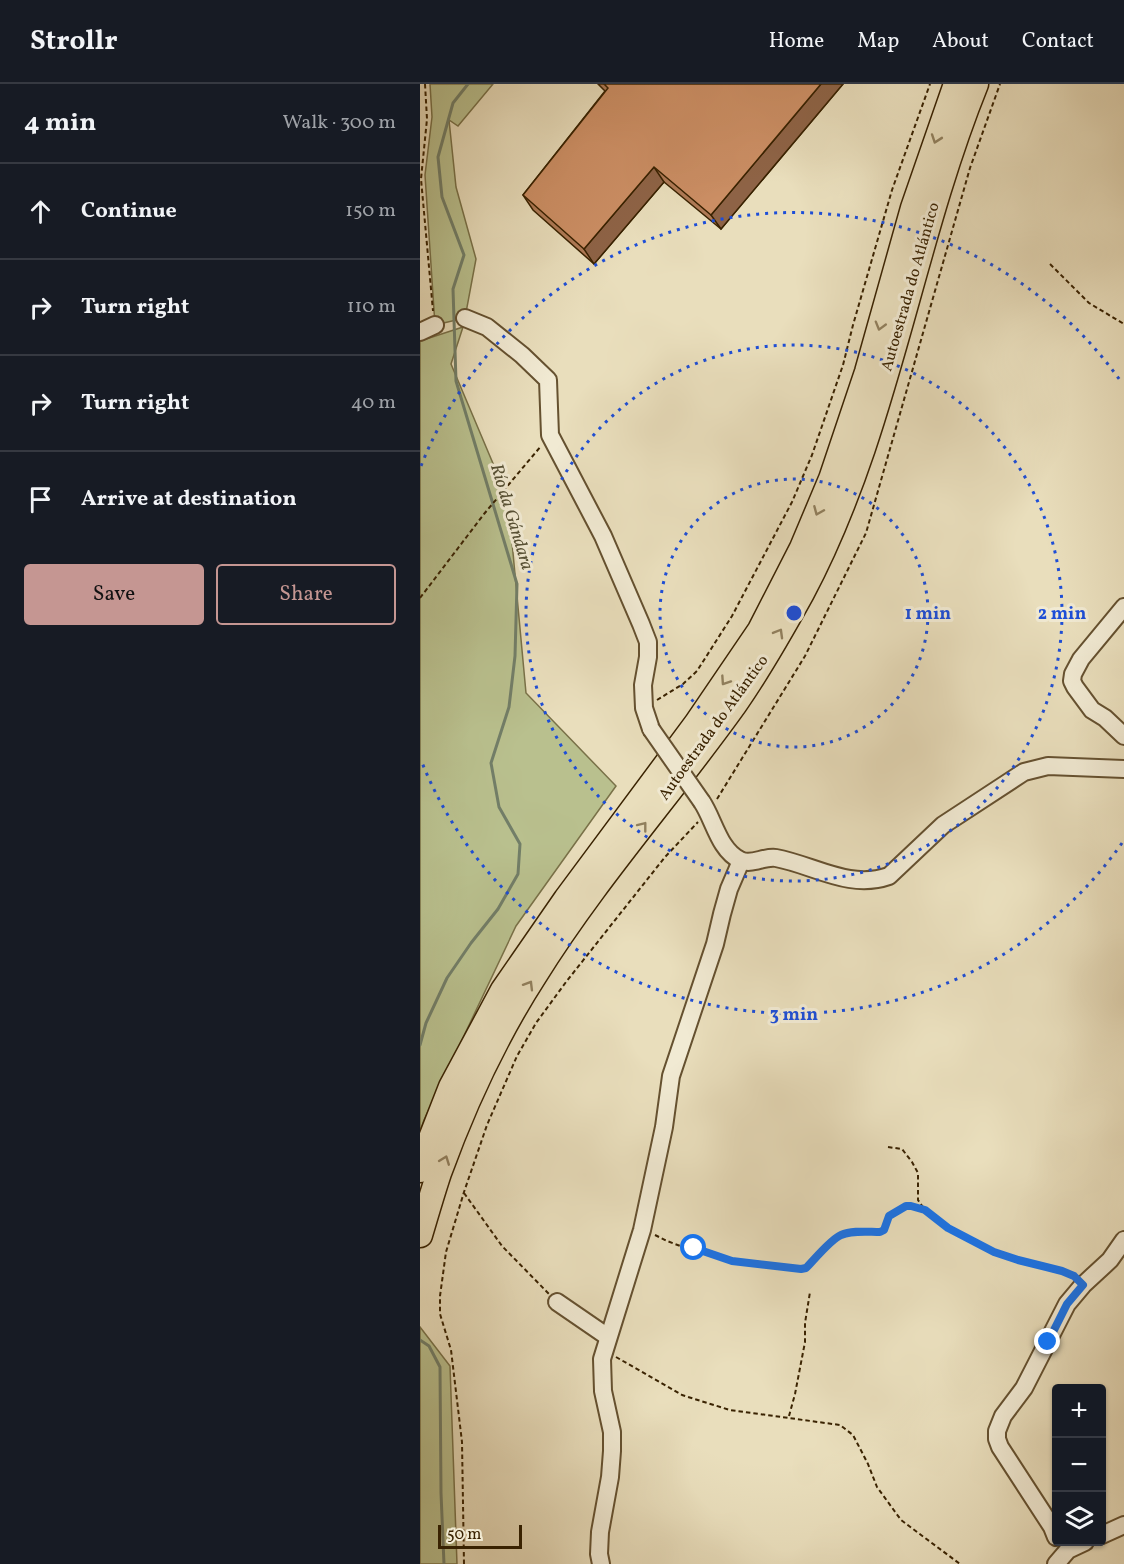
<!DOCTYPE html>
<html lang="en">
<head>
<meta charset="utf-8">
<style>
  body { margin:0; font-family:Vollkorn,serif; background:#20242c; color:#f1f3f6 }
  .controls { position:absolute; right:18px; bottom:18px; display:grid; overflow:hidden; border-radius:6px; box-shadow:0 2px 4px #0004 }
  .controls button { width:54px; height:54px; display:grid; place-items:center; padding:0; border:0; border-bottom:2px solid #363941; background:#171b24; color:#f1f3f6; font:30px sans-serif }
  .scale { position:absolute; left:18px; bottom:15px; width:84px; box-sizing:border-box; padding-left:6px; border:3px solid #392201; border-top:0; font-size:16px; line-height:21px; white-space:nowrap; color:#392201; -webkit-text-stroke:4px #f1ead3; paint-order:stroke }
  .stop { position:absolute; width:18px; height:18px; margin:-14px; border:4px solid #1a73e8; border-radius:50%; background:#fff }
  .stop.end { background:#1a73e8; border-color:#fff; box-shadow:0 2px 6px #0008 }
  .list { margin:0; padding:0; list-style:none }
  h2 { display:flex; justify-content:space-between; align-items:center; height:78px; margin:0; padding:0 24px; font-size:26px }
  h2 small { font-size:20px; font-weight:400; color:#9ea1a6 }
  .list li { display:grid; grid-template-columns:39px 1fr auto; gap:18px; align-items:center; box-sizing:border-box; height:96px; padding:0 24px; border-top:2px solid #363941 }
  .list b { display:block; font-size:22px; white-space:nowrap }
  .list em { font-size:20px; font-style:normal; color:#9ea1a6 }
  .actions { display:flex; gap:12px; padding:18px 24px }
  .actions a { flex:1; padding:14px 0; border:2px solid #c59692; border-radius:6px; text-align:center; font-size:21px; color:#c59692 }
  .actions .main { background:#c59692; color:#111 }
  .icon { flex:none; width:33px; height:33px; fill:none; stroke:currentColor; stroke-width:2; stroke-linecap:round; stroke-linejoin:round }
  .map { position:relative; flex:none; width:704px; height:1480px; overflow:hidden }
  header { display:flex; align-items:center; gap:36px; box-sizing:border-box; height:84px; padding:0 30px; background:#171b24; border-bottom:2px solid #363941 }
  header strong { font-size:28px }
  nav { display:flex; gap:33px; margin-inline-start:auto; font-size:21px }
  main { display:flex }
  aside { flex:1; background:#171b24 }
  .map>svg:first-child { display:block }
  .green { fill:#b9c08e; stroke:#797148; stroke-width:1.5 }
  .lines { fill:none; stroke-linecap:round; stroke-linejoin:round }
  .stream { stroke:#727e68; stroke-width:3 }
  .minor-casing { stroke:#655130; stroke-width:20 }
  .highway-casing { stroke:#392201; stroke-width:27 }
  .path { stroke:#392201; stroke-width:2; stroke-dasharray:4.5 3; stroke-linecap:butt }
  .minor { stroke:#f1ead3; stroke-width:16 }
  .highway { stroke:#e9debc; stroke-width:24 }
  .minor-bridge-casing { stroke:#655130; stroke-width:20; stroke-linecap:butt }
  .minor-bridge { stroke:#f1ead3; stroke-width:16 }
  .wall { fill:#af7a56; stroke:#392201; stroke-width:1.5 }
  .shaded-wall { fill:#8e6346; stroke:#392201; stroke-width:1.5 }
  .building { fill:#cb8e64; stroke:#392201; stroke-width:1.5 }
  .oneway { stroke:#91805e }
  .route { stroke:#1a73e8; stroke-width:8 }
  .ring { fill:none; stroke:#1d4ed8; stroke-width:3; stroke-dasharray:3 6 }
  .labels { text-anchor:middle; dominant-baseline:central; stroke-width:6; stroke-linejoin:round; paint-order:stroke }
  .street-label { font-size:16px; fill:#392201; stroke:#f1ead3 }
  .water-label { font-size:18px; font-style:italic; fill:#565034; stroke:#f1ead3 }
  .centre { fill:#1d4ed8; stroke:#f1ead3; stroke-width:3 }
  .ring-label { font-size:18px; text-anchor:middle; font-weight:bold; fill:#1d4ed8; stroke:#f1ead3; stroke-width:6; stroke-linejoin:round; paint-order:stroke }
</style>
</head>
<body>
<header>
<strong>Strollr</strong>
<nav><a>Home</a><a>Map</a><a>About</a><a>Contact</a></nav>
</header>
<main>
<aside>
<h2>4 min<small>Walk · 300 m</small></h2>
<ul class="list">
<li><svg class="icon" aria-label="ahead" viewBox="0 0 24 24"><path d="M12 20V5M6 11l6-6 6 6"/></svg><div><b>Continue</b></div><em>150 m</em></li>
<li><svg class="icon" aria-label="right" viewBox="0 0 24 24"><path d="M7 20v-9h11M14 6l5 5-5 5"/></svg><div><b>Turn right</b></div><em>110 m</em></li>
<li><svg class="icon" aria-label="right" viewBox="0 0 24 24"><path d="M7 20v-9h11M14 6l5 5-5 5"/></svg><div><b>Turn right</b></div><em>40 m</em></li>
<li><svg class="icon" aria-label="arrive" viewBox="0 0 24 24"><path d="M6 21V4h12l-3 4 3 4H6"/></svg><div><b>Arrive at destination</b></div></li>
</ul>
<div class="actions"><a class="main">Save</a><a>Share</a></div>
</aside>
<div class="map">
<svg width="704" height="1480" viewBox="0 0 704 1480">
  <rect width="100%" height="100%" fill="#e9debc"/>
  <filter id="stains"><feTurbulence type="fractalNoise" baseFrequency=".00333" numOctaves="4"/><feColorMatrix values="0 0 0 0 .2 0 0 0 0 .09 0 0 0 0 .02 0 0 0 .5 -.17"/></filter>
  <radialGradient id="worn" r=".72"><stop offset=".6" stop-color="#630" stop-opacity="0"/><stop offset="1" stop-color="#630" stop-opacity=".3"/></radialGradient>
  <g class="green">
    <path d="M10,0H73L38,42L29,36L36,103L56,175L45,234L15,241L5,91L12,33Z"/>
    <path d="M43,243L31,280L88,415L106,609L196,702L96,842L4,1036L0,1048V257Z"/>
    <path d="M0,1243L30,1282L37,1480H0Z"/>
  </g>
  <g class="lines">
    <g class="stream">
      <path d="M0,961L6,939L27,894L51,859L78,825L98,790L100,760L79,723L71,679L89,623L95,572L97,500L36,297L33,205L44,171L22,113L18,73L33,19L48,0"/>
      <path d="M0,1256L9,1262L20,1283L21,1409L24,1480"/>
    </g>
    <g class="minor-casing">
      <g id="minor">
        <path d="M45,234L67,243L102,271L128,296L130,351L183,452L221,540L228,558V573L223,601L224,624L231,645"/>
        <path d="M0,248L15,241"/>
        <path d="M704,523L661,575L653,590L652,597L655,603L672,626L685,634L704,652"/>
        <path d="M282,718C294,736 299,766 320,776C331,782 344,772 356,774C394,781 429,806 469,792L523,741L604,688L628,682L704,685"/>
        <path d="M137,1218L188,1253"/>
        <path d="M682,1451L704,1441"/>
        <path d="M636,1453L632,1443L580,1363L577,1355V1347L583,1332L604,1304L647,1220L663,1201L690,1176L704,1156"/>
        <path d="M181,1480L179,1470L180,1448L190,1393L192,1367V1348L183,1307L182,1275L222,1146L244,1043L251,992L295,860L302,830L309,805L321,777"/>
        <path d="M636,1480L648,1466L665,1458"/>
      </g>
    </g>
    <g class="highway-casing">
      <g id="highway">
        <path d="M0,1086L11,1054L31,1003L83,906L146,815L276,640L340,546L382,464L411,395L447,288L493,124L536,0"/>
        <path d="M0,1151C6,1131 12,1110 19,1089C44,1020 75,953 115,891C174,796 250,711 315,620C340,584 361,547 382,509C467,349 489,166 556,0"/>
      </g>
    </g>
    <g class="path">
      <path d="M5,0L7,35L1,95L13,227"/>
      <path d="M630,180L669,219L704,240"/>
      <path d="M0,514L64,430L121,362"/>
      <path d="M237,616L263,600L277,587L312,532L372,418L392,371L423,281L433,241L472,106L510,0"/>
      <path d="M297,715L385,572L446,449L550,84L580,0"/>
      <path d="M468,1063L482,1065L492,1078L498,1089V1116L505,1126L515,1134L528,1144L574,1168L598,1177L642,1187L654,1192"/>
      <path d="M44,1109L82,1162L129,1210"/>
      <path d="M235,1151L247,1157L263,1163L284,1167L303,1175L312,1177L381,1185L386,1184L417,1153L424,1149L460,1148L464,1146L469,1132L486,1122L491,1121L505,1126"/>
      <path d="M196,1273L262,1311L284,1318L310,1326L420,1341L433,1351L448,1380L457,1403L481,1436L540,1480"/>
      <path d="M369,1332L375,1310L385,1258V1239L390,1208"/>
      <path d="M44,1480L42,1358L31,1266L20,1230V1212L26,1168L44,1108L67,1041L97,972L116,939L146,898L245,773L278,738"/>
    </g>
    <use href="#minor" class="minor"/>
    <use href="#highway" class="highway"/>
    <g class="minor-bridge-casing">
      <path id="minor-bridge" d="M231,645L282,718"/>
    </g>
    <use href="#minor-bridge" class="minor-bridge"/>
  </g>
  <path class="wall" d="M178,0H423L301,145L244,98L174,180L113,126L103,111L185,7Z"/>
  <g class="shaded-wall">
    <path d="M401,0H423L301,145L291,131Z"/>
    <path d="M234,83L244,98L174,180L164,165Z"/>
  </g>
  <path class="building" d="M184,0H401L291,131L234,83L164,165L103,111L188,4Z"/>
  <defs><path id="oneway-chevron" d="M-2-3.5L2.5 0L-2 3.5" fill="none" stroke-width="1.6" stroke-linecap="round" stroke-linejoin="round" transform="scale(1.5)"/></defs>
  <g class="oneway">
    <use href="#oneway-chevron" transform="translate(516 55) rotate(109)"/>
    <use href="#oneway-chevron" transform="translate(460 242) rotate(106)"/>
    <use href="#oneway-chevron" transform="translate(398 427) rotate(113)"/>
    <use href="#oneway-chevron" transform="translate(359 549) rotate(-60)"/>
    <use href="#oneway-chevron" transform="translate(305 597) rotate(124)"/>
    <use href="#oneway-chevron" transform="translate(223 742) rotate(-52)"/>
    <use href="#oneway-chevron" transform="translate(109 901) rotate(-59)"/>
    <use href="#oneway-chevron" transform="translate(25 1076) rotate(-69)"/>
  </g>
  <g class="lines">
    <path class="route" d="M274,1164L312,1177L381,1185L386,1184C394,1176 411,1155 421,1151C432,1146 448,1148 460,1148L464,1146L469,1132L486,1122H491L505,1126L528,1144L574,1168L598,1176L642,1187L654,1192L663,1201L647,1220L628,1258"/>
  </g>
  <g class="ring">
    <circle cx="374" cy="529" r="134"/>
    <circle cx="374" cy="529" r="268"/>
    <path d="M702 759A401 401 0 0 1 1 676M1 382A401 401 0 0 1 702 299"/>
  </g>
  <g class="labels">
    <g class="street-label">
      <text transform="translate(491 203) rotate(-74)">Autoestrada do Atlántico</text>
      <text transform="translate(294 644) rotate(-54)">Autoestrada do Atlántico</text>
    </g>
    <g class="water-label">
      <text transform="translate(91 433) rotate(73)">Río da Gándara</text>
    </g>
  </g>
  <circle cx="374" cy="529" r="9" class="centre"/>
  <g class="ring-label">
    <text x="508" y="535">1 min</text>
    <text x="642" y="535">2 min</text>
    <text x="374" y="936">3 min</text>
  </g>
  <rect width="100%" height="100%" filter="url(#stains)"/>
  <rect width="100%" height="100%" fill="url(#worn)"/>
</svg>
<div class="controls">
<button>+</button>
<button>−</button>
<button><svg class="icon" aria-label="layers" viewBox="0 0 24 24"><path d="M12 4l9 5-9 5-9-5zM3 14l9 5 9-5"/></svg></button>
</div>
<div class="scale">50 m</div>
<div class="stop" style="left:274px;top:1164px"></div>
<div class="stop end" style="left:628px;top:1258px"></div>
</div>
</main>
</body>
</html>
